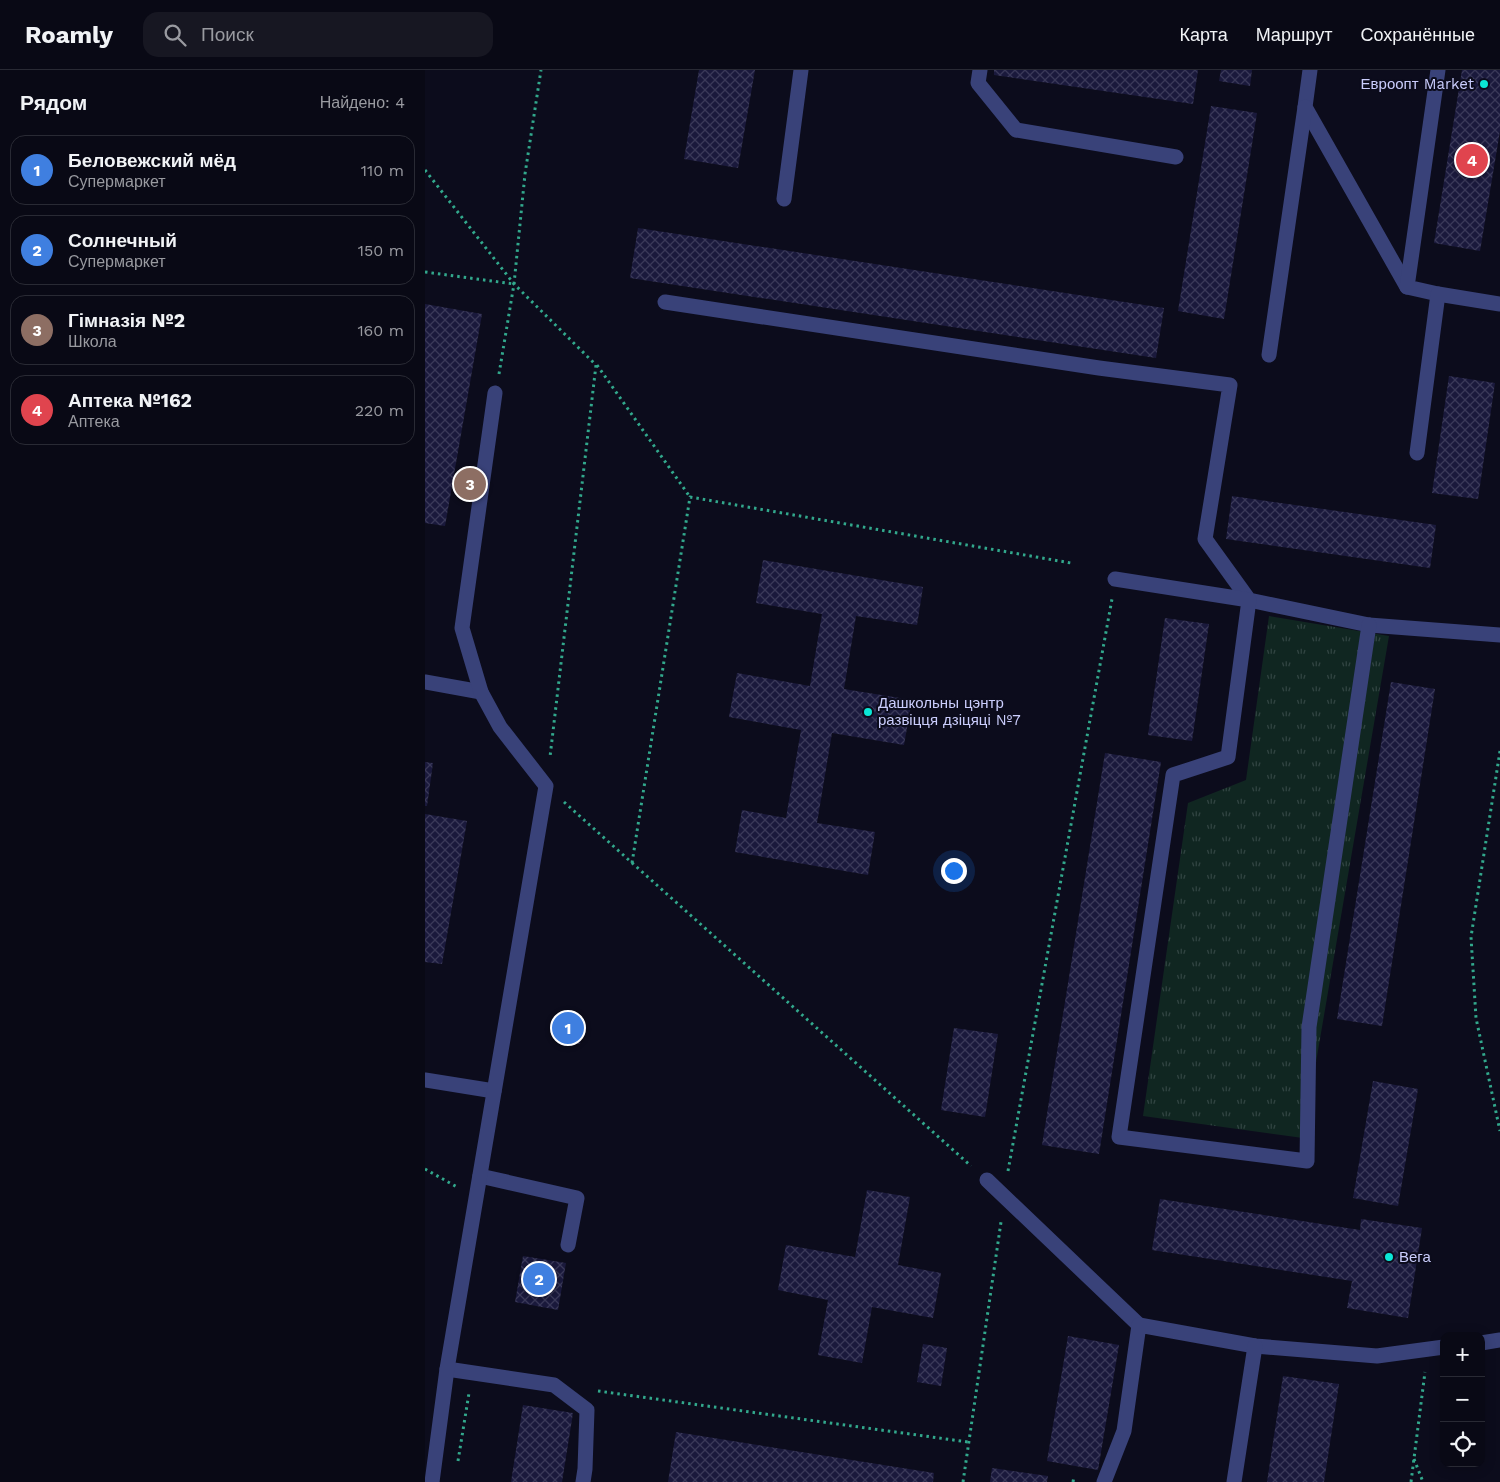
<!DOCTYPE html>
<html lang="ru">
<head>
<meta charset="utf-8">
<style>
  body { margin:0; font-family:"Work Sans",sans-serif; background:#171722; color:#f1f3f6 }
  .controls { position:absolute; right:15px; bottom:15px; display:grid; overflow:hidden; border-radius:10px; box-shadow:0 2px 12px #0003 }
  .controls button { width:45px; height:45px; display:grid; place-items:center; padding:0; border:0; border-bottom:1px solid #292a34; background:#090915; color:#f1f3f6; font:25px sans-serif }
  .you { position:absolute; left:528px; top:800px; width:18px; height:18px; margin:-12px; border:4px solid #fff; border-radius:50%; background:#1a73e8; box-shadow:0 0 0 8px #1a73e833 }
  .badge { display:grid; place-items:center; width:32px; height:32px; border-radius:50%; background:#0be7d6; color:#fff; font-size:16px; font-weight:700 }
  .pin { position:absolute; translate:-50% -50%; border:2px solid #fff; box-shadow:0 1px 5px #0006 }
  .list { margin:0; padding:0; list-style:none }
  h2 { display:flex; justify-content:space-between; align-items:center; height:65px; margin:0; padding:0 20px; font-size:21px }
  h2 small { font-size:16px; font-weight:400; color:#999aa0 }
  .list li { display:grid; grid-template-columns:32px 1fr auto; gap:15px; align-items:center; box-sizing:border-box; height:70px; margin:0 10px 10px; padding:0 10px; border:1px solid #292a34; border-radius:15px }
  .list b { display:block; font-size:19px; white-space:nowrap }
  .list p { margin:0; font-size:16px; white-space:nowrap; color:#999aa0 }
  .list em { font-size:16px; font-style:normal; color:#999aa0 }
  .icon { flex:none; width:28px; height:28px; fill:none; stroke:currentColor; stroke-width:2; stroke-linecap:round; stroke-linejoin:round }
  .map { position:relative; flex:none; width:1075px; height:1412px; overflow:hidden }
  header { display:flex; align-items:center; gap:30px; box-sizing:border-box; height:70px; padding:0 25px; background:#090915; border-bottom:1px solid #292a34 }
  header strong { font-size:24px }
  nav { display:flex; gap:28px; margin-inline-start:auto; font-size:18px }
  .search { width:350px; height:45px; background:#171722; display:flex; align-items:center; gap:12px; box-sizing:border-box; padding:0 18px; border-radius:15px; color:#999aa0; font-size:19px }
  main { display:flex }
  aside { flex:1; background:#090915 }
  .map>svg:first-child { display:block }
  .park { fill:url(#park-tufts) }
  .building { fill:url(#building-cross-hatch) }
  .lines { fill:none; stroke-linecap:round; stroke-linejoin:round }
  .path { stroke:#32a88c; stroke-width:3; stroke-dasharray:2.5 4; stroke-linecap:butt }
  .minor { stroke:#394279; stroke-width:15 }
  .poi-dot { fill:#0be7d6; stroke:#0c0c1c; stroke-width:2 }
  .labels { text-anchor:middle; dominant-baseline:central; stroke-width:4; stroke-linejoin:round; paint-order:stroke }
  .poi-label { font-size:15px; fill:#cacdfc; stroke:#0c0c1c; text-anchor:start }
</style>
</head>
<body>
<header>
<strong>Roamly</strong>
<div class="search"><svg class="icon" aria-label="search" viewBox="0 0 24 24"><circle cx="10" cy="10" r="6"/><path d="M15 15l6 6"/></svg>Поиск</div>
<nav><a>Карта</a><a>Маршрут</a><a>Сохранённые</a></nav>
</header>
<main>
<aside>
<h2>Рядом<small>Найдено: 4</small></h2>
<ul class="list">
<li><span class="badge" style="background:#3f7fe0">1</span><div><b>Беловежский мёд</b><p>Супермаркет</p></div><em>110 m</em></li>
<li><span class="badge" style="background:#3f7fe0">2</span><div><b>Солнечный</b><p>Супермаркет</p></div><em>150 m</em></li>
<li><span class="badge" style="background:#8d6e63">3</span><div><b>Гімназія №2</b><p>Школа</p></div><em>160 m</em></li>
<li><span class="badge" style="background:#e0444e">4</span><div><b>Аптека №162</b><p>Аптека</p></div><em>220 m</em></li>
</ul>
</aside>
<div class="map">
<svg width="1075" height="1412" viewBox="0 0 1075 1412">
  <defs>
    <pattern id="park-tufts" width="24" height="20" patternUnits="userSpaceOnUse" patternTransform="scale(1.25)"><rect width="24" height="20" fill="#102621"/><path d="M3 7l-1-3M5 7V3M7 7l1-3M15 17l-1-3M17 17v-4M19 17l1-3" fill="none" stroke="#314442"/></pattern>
    <pattern id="building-cross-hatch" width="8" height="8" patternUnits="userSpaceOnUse" patternTransform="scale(1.25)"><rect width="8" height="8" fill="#1a193c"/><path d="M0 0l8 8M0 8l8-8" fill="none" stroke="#3a3959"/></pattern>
  </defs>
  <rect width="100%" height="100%" fill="#0c0c1c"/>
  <path class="park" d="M844,546L964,566L878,1068L718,1046L763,733L821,710Z"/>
  <g class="building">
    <path d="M274,0H330L313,98L259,89Z"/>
    <path d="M569,0H773L768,34L569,5Z"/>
    <path d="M796,0H827L825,16L794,11Z"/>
    <path d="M1037,0H1075V61L1055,181L1009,173Z"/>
    <path d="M786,36L832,43L799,249L753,241Z"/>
    <path d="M213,158L739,238L731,288L205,208Z"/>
    <path d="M0,234L57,244L20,456L0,453Z"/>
    <path d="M1024,306L1070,313L1053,429L1007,423Z"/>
    <path d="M807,426L1011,455L1005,498L801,469Z"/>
    <path d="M338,490L498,517L492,555L431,546L419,619L487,630L479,675L407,663L392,753L450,762L443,805L310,782L317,740L361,748L376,660L304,647L312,603L385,616L397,544L331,533Z"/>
    <path d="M740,548L784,554L767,671L723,665Z"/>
    <path d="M966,612L1010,619L957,956L912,949Z"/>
    <path d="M680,683L736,692L674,1084L617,1075Z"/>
    <path d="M0,692L8,693L2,736H0Z"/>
    <path d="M0,744L42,751L17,894L0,892Z"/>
    <path d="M133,944L159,949L155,974L129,969Z"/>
    <path d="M529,958L573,964L560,1047L516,1040Z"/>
    <path d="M948,1011L993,1019L973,1136L928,1128Z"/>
    <path d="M442,1120L485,1127L473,1195L516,1203L508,1248L447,1237L437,1293L393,1285L403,1230L353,1220L361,1175L430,1187Z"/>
    <path d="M735,1129L935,1160L936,1149L997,1158L983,1248L922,1238L927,1211L727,1180Z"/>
    <path d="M98,1186L141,1193L133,1240L90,1232Z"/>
    <path d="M643,1266L694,1275L673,1400L622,1391Z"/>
    <path d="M498,1274L522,1278L516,1316L492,1312Z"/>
    <path d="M858,1306L914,1314L899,1412H842Z"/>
    <path d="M98,1335L148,1343L137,1412H86Z"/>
    <path d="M251,1362L509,1403L508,1412H243Z"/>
    <path d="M567,1398L623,1406L622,1412H565Z"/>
  </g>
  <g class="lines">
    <g class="path">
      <path d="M0,100L89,214L171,295L125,687"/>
      <path d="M0,202L89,214"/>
      <path d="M172,295L265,427"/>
      <path d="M74,304L89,214L100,104L116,0"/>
      <path d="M1075,681L1046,867L1051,948L1075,1061"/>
      <path d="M139,732L546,1096"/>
      <path d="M207,793L265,427L646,493"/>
      <path d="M0,1099L32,1117"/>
      <path d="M583,1101L687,529"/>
      <path d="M173,1321L543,1372"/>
      <path d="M989,1389L998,1412"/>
      <path d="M33,1391L44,1323"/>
      <path d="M538,1412L576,1152"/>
      <path d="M648,1412L649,1406"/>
      <path d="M986,1412L1000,1302"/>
    </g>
    <g class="minor">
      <path d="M555,0L553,13L591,60L751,87"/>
      <path d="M885,0L880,37L982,217"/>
      <path d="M359,129L376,0"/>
      <path d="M1013,224L982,217L1013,0"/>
      <path d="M240,232L674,298L805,315L780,469L824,530L944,555L1075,565"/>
      <path d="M844,285L880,37"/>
      <path d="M992,383L1013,224L1075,234"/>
      <path d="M690,509L824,530L803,687L748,705L694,1067L882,1091L884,957L944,555"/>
      <path d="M0,612L56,622"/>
      <path d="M0,1010L69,1021"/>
      <path d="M55,1106L152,1128L143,1175"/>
      <path d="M562,1110L714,1255"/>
      <path d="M1056,1273L1075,1270"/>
      <path d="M22,1299L129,1315L162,1340L160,1399L158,1412"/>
      <path d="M7,1412L22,1299L121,716L75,657L56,622L37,558L70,323"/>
      <path d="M679,1412L699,1361L714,1255L830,1276L952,1286L1019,1277"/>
      <path d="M809,1412L830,1276"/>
    </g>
  </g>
  <g class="poi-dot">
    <circle cx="1059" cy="14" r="5"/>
    <circle cx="443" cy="642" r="5"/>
    <circle cx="964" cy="1187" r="5"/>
  </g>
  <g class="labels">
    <g class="poi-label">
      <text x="1049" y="14" text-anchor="end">Евроопт Market</text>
      <text x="453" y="633">Дашкольны цэнтр<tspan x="453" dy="17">развіцця дзіцяці №7</tspan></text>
      <text x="974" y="1187">Вега</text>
    </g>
  </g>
</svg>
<div class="controls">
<button>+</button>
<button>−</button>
<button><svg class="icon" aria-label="locate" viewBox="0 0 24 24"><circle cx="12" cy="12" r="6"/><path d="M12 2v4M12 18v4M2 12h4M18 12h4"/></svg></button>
</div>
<div class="you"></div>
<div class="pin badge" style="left:143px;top:958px;background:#3f7fe0">1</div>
<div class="pin badge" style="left:114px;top:1209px;background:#3f7fe0">2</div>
<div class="pin badge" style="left:45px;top:414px;background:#8d6e63">3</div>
<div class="pin badge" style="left:1047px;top:90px;background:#e0444e">4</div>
</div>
</main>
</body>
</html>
